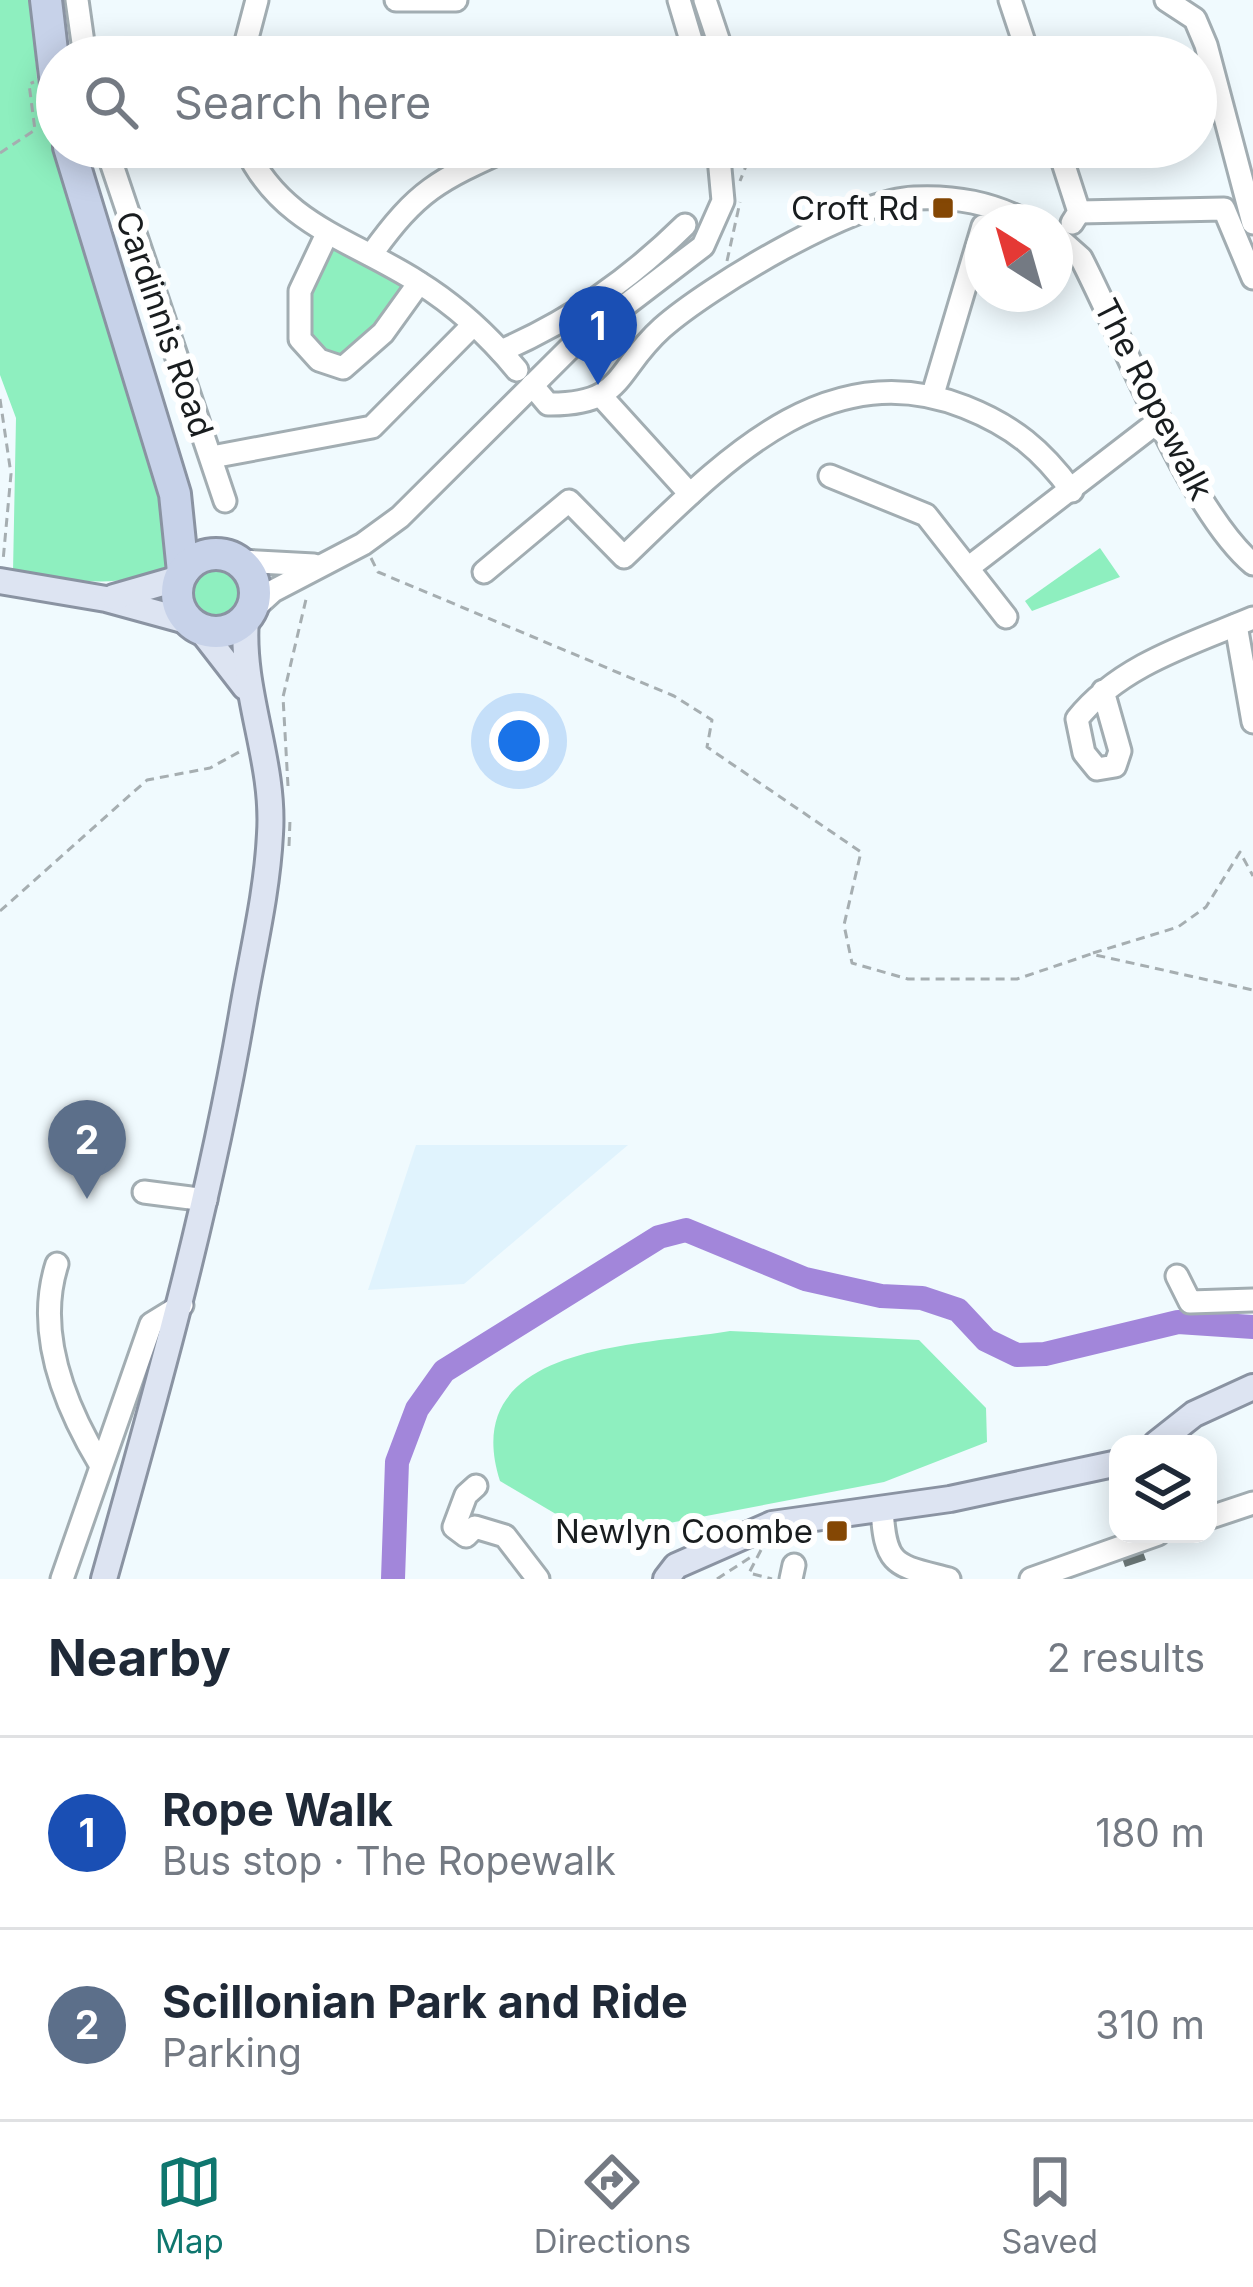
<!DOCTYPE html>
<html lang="en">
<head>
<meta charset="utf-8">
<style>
  body { margin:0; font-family:Inter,sans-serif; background:#f2f2f3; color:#1f2937 }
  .controls { position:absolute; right:36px; bottom:36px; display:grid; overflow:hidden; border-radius:24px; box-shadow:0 6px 30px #0003 }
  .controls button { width:108px; height:108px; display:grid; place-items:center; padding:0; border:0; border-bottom:3px solid #e0e1e3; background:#fff; color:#1f2937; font:60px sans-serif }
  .compass { position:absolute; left:965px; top:204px; width:108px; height:108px; border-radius:50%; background:#fff; box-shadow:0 6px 30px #0003; rotate:323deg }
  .you { position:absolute; left:519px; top:741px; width:42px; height:42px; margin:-30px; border:9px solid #fff; border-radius:50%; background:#1a73e8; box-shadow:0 0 0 18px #1a73e833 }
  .badge { display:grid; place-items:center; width:78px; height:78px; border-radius:50%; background:#0f766e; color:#fff; font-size:39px; font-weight:700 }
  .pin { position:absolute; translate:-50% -99px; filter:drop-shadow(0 3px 6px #0008) }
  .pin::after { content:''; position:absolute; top:63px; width:42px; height:36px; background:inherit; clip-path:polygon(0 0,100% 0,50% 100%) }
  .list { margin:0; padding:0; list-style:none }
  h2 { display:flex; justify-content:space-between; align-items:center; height:156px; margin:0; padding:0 48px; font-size:51px }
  h2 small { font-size:39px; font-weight:400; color:#747a83 }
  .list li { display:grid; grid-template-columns:78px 1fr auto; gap:36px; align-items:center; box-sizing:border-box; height:192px; padding:0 48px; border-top:3px solid #e0e1e3 }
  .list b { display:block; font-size:45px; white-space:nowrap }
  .list p { margin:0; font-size:39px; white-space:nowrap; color:#747a83 }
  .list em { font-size:39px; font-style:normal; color:#747a83 }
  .icon { flex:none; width:66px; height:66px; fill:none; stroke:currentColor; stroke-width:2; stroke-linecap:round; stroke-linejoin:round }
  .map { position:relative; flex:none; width:1253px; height:1579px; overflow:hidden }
  .search { position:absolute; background:#fff; box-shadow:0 6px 30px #0003; left:36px; right:36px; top:36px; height:132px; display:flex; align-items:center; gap:30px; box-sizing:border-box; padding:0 42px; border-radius:66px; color:#747a83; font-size:45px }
  .sheet { height:540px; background:#fff }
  nav { display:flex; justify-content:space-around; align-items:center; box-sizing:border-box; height:168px; border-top:3px solid #e0e1e3; background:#fff; font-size:33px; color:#747a83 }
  nav a { display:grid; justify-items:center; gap:6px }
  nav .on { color:#0f766e }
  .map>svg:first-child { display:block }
  .built { fill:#e0f3fd }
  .green { fill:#8eefbf }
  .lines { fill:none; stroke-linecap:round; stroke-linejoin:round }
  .river { stroke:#a286da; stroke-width:24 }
  .building { fill:#697575 }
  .minor-casing { stroke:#a2adb2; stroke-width:27 }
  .major-casing { stroke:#8a93a2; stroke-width:30 }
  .highway-casing { stroke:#8a93a2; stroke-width:36 }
  .path { stroke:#a6aeb1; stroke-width:3; stroke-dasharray:9 6; stroke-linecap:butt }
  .minor { stroke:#fff; stroke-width:21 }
  .major { stroke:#dde4f2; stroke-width:24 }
  .highway { stroke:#c7d2e9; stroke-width:30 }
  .poi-dot { fill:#844704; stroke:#fff; stroke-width:4.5 }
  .labels { text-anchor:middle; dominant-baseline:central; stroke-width:12; stroke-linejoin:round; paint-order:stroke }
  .poi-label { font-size:33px; fill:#191d1f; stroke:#fff; text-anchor:end }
  .street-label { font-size:33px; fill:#191d1f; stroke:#fff }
</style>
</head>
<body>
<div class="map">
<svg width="1253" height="1579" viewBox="0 0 1253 1579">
  <rect width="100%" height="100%" fill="#f0fafe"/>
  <path class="built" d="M416,1145H628L464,1284L368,1290Z"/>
  <g class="green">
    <path d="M0,0H31L37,79L164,496L168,565C120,593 67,578 13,572L16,418L0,375Z"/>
    <path d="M325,244L408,284L364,342L343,356L326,354L307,338L305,283Z"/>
    <path d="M1100,548L1120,577L1032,611L1025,601Z"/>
    <circle cx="217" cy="591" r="30"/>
    <path d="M730,1331L919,1340L986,1408L987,1442L884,1482L659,1525L566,1520L500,1481C456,1343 641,1346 730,1331Z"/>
  </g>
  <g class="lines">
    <path class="river" d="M393,1579L397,1462L417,1409L444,1371L659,1237L686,1230L805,1279L881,1296L922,1298L958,1310L986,1340L1017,1355L1045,1354L1178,1322L1253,1327"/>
  </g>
  <path class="building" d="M1142,1549L1146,1560L1125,1567L1121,1555Z"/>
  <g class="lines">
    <g class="minor-casing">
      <g id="minor">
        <path d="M77,0L85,57"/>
        <path d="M396,0H456"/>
        <path d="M679,0L696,57"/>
        <path d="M705,0L724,57"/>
        <path d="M1010,0L1029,57"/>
        <path d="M1166,0L1195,19L1206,45L1253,223"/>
        <path d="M242,57L257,0"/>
        <path d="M757,57L769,54"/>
        <path d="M106,147L225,501"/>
        <path d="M245,147C281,225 351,239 418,282C455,305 489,336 517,370"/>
        <path d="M1058,147L1079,212L1072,223"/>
        <path d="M1079,212L1224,209L1253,278"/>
        <path d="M1055,235L1081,258C1122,337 1190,512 1253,564"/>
        <path d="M326,236L300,291V339L319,360L343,368L383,333L419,283"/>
        <path d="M371,255C418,189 439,180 512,147"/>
        <path d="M501,351C572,320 630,279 685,225"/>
        <path d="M532,385L548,404C625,405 614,371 662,328C708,287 854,200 914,198C956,196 991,203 1028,222"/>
        <path d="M933,394L983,226"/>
        <path d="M602,397L690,494"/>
        <path d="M212,457L372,427L473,325"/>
        <path d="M830,476L926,515L1006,617"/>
        <path d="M240,561L314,565"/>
        <path d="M968,568L1160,420"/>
        <path d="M484,572L569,501L624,557C719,466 824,351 965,407C1013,426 1042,450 1072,491"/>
        <path d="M250,612L273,591L363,544L400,517L572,346L703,246L723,201L718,147"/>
        <path d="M1236,625L1253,722"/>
        <path d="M1103,691L1120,751L1115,766L1097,769L1084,753L1077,719C1120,665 1191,644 1253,618"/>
        <path d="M144,1192L206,1200"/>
        <path d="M57,1264C35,1332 65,1406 100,1464"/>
        <path d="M1177,1276L1190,1302L1253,1300"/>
        <path d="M476,1486L466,1495L454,1527L466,1536L475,1527L505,1536L538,1579"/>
        <path d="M882,1508C885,1568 896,1565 949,1579"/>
        <path d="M1208,1518L1253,1503"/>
        <path d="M62,1579L151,1324L182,1305"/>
        <path d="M791,1579L794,1565"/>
        <path d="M1031,1579L1158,1534"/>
      </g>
    </g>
    <g class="major-casing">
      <g id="major">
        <path d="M0,581L106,599L190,622"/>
        <path d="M114,597L180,578"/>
        <path d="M200,629L245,687"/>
        <path d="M1156,1444L1194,1414L1253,1387"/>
        <path d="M104,1579C157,1391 209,1206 242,1014C252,954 267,895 270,834C275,760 240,692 246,618"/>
        <path d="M666,1579L676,1566L772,1524L950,1499L1118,1463"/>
      </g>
    </g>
    <g class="highway-casing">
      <g id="highway">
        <path d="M46,0L57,93"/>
        <path d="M69,147L175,494L183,572"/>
        <circle cx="216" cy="593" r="39"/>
      </g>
    </g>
    <g class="path">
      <path d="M740,147L746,166L740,181"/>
      <path d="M0,153L35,130L29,84L34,82"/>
      <path d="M727,261L740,202"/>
      <path d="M0,399L11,474L3,561"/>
      <path d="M371,558L378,572L674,696L712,720L707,747L861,852L844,925L852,963L908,979H1017L1091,954L1253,990"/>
      <path d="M288,786L283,697L307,595"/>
      <path d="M289,846L290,820"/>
      <path d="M0,911L147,780L210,768L241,751"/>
      <path d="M1093,953L1178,927L1206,907L1240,852L1253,876"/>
      <path d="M761,1550L749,1573L772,1579"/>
      <path d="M717,1579L751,1557"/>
    </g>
    <use href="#minor" class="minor"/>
    <use href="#major" class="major"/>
    <use href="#highway" class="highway"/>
  </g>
  <g class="poi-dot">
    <rect x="931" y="196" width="24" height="24" rx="6"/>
    <rect x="825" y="1519" width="24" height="24" rx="6"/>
  </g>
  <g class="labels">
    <g class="poi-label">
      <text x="919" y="208">Croft Rd</text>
      <text x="813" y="1531">Newlyn Coombe</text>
    </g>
    <g class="street-label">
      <text transform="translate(165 324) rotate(71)">Cardinnis Road</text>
      <text transform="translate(1154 399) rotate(63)">The Ropewalk</text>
    </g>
  </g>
</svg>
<div class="controls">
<button><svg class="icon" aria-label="layers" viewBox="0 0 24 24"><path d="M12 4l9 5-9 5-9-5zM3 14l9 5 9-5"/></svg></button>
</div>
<svg class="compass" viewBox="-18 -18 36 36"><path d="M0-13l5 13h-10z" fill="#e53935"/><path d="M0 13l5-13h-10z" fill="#747a83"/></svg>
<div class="you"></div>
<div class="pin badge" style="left:598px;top:385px;background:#1a4fb4">1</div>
<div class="pin badge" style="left:87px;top:1199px;background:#5c6f8a">2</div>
<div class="search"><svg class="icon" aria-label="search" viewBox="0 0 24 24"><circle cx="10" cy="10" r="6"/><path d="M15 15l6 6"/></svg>Search here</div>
</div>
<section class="sheet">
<h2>Nearby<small>2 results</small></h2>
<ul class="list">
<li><span class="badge" style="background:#1a4fb4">1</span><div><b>Rope Walk</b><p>Bus stop · The Ropewalk</p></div><em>180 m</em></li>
<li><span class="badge" style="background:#5c6f8a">2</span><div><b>Scillonian Park and Ride</b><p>Parking</p></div><em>310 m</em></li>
</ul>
</section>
<nav>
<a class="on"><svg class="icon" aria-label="map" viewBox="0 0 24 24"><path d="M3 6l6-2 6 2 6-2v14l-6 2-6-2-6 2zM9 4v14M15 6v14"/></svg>Map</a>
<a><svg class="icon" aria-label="directions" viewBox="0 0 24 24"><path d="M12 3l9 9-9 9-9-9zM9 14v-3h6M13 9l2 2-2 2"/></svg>Directions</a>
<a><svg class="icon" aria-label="saved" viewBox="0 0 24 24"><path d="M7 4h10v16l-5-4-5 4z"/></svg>Saved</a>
</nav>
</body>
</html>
